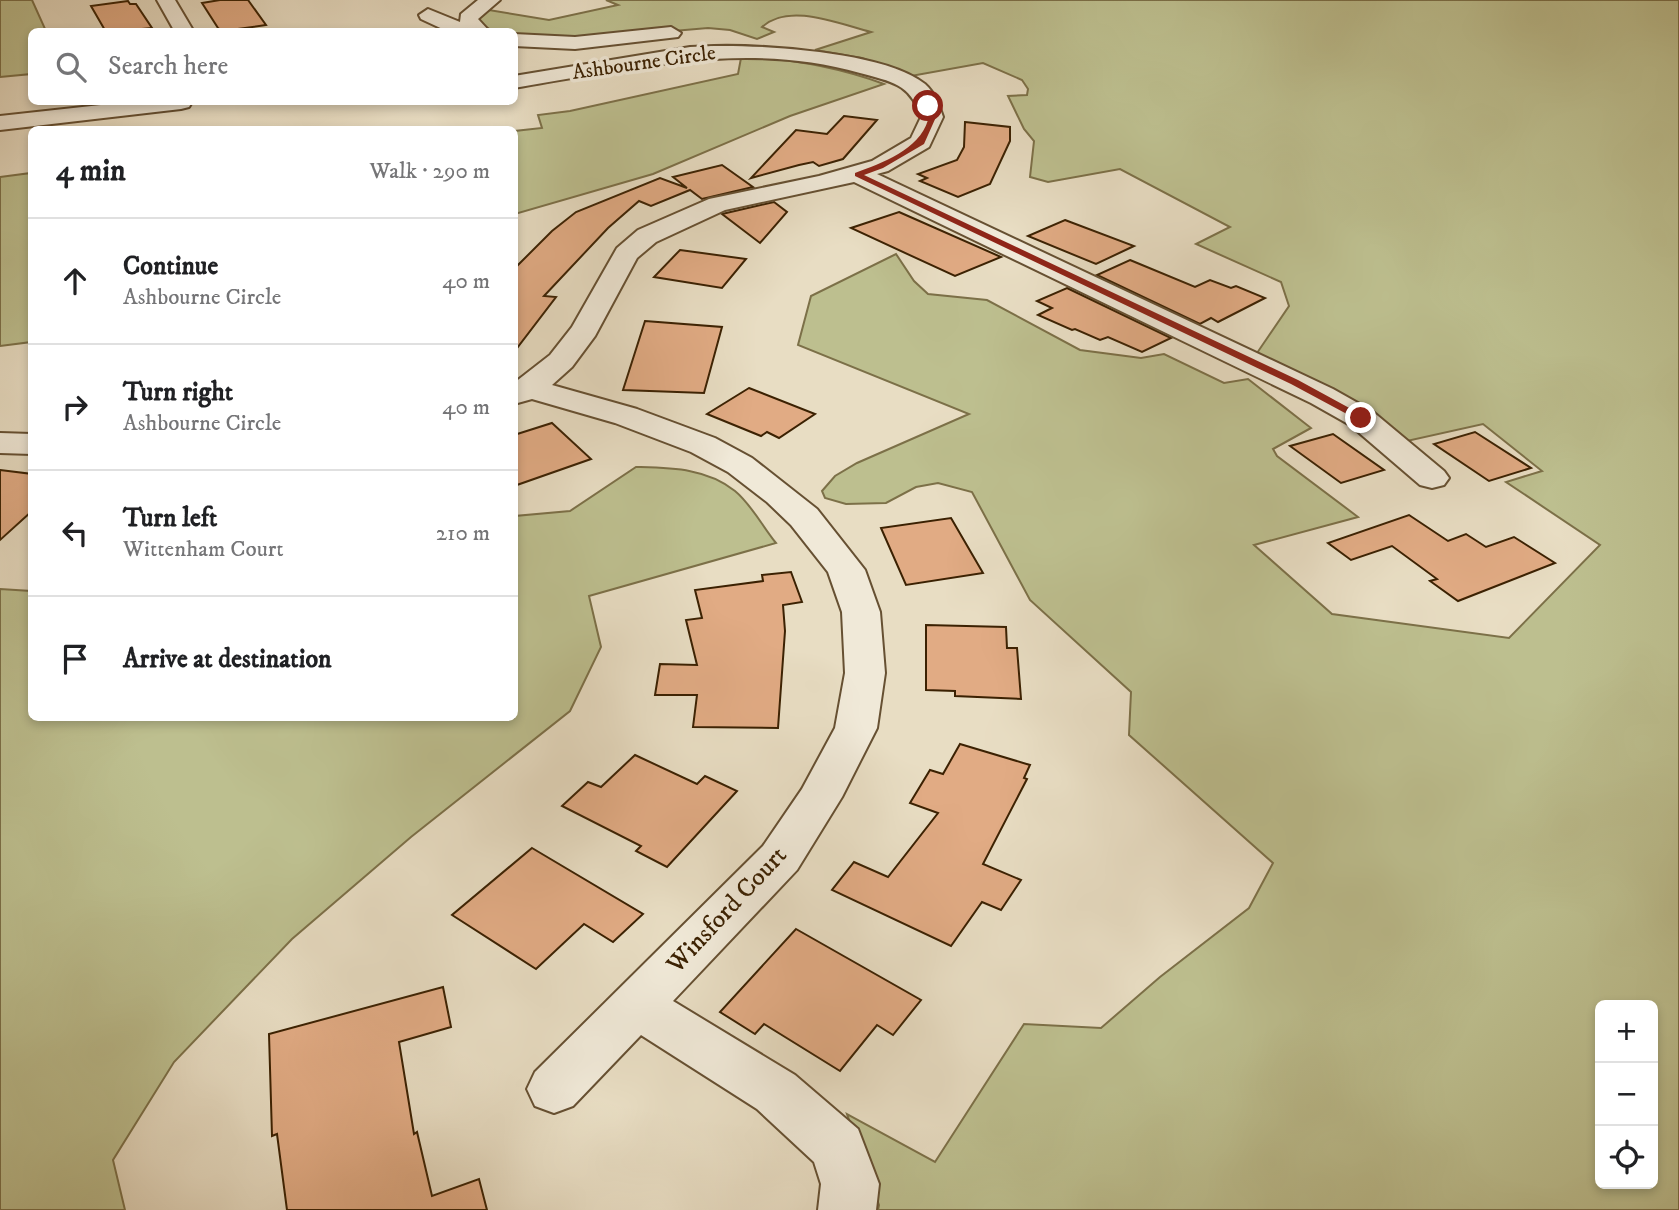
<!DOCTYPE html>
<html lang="en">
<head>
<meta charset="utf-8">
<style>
  body { margin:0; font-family:"IM FELL DW Pica",serif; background:#f6f6f6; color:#202124 }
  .controls { position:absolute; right:21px; bottom:21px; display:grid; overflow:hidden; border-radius:10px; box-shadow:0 4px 10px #0003 }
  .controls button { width:63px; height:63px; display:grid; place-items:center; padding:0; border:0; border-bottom:2px solid #e0e0e0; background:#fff; color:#202124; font:35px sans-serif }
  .stop { position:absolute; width:21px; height:21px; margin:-16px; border:5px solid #8f2418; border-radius:50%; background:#fff }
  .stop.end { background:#8f2418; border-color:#fff; box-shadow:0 2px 7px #0008 }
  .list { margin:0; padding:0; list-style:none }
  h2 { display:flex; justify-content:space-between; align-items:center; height:91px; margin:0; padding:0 28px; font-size:30px }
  h2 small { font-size:23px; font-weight:400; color:#757577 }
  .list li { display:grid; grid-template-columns:46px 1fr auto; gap:21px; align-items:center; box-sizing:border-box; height:126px; padding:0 28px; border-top:2px solid #e0e0e0 }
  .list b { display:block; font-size:26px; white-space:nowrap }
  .list p { margin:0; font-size:23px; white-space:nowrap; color:#757577 }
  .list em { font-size:23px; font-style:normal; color:#757577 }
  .icon { flex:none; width:38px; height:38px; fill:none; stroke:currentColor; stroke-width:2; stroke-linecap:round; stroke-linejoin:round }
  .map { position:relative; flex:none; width:1679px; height:1210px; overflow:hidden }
  .search { position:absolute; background:#fff; box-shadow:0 4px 10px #0003; left:28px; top:28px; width:490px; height:77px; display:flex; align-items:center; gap:18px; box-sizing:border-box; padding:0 24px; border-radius:10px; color:#757577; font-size:26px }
  .panel { position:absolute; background:#fff; box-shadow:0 4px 10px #0003; left:28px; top:126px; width:490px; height:595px; border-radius:10px }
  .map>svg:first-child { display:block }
  .green { fill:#bdbf8f; stroke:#7c7048; stroke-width:2; fill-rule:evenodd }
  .building { fill:#e1ab84; stroke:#3b2102; stroke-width:2 }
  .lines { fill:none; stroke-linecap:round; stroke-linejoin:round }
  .minor-casing { stroke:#665032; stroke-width:4 }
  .minor { fill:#f0e9d8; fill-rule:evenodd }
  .route { fill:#8f2418 }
  .labels { text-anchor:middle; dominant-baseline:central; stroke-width:7; stroke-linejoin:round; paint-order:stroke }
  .far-street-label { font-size:21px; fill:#3b2102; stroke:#f0e9d8 }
  .street-label { font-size:26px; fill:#3b2102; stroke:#f0e9d8 }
</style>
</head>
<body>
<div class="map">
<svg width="1679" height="1210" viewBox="0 0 1679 1210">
  <rect width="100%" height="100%" fill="#e8ddc3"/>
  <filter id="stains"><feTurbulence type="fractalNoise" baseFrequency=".00286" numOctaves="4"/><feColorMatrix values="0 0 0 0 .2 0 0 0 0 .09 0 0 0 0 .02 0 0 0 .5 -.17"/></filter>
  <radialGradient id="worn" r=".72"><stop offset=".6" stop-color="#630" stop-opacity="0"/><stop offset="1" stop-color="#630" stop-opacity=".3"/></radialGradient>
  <g class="green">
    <path d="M0,0H32L46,31L32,32L31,74L0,77Z"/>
    <path d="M606,0H1679V1210H878L879,1205L847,1114L935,1162L1024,1024L1101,1028L1160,977L1249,908L1273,863L1129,735L1131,692L1030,600L972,492L938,483L916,487L886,503L846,504L825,498L822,491L835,476L857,463L969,414L798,345L811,296L896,254L914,281L928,294L987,300L1080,350L1141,358L1164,354L1224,383L1248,379L1311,428L1273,449L1277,456L1358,517L1254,545L1332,614L1509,638L1600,545L1506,482L1542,471L1483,424L1407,441L1326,388L1257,353L1289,306L1281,282L1196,244L1230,227L1120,169L1048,182L1030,177L1034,141L1024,129L1008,96L1027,95L1028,89L1022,80L983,63L911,76L862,58L815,50L871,32C839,24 789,2 762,27L774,32L757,39L730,30L708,28L569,40L515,37L514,32L493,31L478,23L477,14L483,9L549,20L618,5ZM1600,1005H1653V1184H1600Z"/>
    <path d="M741,58C791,58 837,67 884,84L790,116L653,174L515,214V131L542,128L538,115L570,111L738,74Z"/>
    <path d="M31,173V342L0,346V177Z"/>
    <path d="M636,467C671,468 707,468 735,491C751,504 763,527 776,543L589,596L601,647L570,711L411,837L292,939L174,1062L113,1160L125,1210H0V589L31,591L32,718H514L515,516L570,511Z"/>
  </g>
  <g class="building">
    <path d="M220,0H248L266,25L223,31L218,28L202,3Z"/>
    <path d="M128,1L130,4H136L152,28L141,29L143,32H106L91,6Z"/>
    <path d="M844,116L877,120L843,159L819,166L813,162L799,165L751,178L796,130L827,134Z"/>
    <path d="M965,122L1010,127V141L990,184L958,197L920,181L927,178L918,174L957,160L964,147Z"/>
    <path d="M722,165L753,187L702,199L690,190L651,206L639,201L608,228L544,296L556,297L514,352V269L552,231L576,212L660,178L687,188L673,177Z"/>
    <path d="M774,202L787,212L760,243L722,214Z"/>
    <path d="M899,212L1001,257L955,276L851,228Z"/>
    <path d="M1065,220L1134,246L1096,264L1028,236Z"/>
    <path d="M680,250L746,259L722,288L654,277Z"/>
    <path d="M1130,260L1195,287L1210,280L1231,288L1236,286L1265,298L1218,322L1211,318L1200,324L1097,275Z"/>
    <path d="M1067,288L1171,338L1142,352L1108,337L1100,340L1075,329L1072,330L1038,315L1052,308L1037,301Z"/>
    <path d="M645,321L722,327L704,393L623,390Z"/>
    <path d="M749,388L815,414L779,438L767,432L761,436L707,414Z"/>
    <path d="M552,423L591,459L514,486V435Z"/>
    <path d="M1475,432L1531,468L1489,481L1434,444Z"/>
    <path d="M1333,434L1384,470L1341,483L1290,446Z"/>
    <path d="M0,470L32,474V511L0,540Z"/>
    <path d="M1409,515L1448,541L1466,534L1486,547L1514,537L1555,563L1458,601L1430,581L1437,579L1392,546L1351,560L1328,543Z"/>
    <path d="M951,518L983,573L906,585L881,528Z"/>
    <path d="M791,572L802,602L783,605L785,631L778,728L693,727L697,695H655L660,664L697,665L686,620L702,618L695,590L763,581L762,575Z"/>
    <path d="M926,625L1006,627L1007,648H1017L1021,699L955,696V691L926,690Z"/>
    <path d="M960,744L1030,765L1024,778L1027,779L983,864L1021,880L1001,910L982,902L951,946L832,890L854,862L888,877L938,813L910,803L930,770L943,774Z"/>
    <path d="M635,755L697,784L705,776L737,791L667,867L636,851L641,846L562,806L588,782L601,787Z"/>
    <path d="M532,848L643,914L613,942L584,924L536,969L452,915Z"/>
    <path d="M796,929L921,1000L893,1035L877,1025L840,1071L764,1024L755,1034L720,1012Z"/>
    <path d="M443,987L451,1027L399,1042L414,1134L417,1132L432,1196L479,1179L487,1210H287L277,1134L272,1136L269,1034Z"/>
  </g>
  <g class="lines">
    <g class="minor-casing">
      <g id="minor">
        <path d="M157,0H175L194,32H175Z"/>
        <path d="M478,0H500L478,19L490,32H449L421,19L419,15L428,9L460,22L461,14Z"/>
        <path d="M671,27L681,33L678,37L575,49L514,46V34L575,37Z"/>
        <path d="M714,46C765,45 886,52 925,84C935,93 939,105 943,117L929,147L888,171L877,174L1333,389L1372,411L1444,471L1449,478L1444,485L1432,488L1420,485L1350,425L1311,403L854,182L725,210L656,242L637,258L595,336L572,367L552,385L637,409L715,438L752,458L817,509L865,570L880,612L885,673L877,728L842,797L797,870L673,1001L795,1075L858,1129L879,1184L876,1210H818L821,1184L814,1162L757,1109L641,1035L573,1106L554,1113L535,1106L527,1089L535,1072L763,846L802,789L835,728L845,673L842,612L828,572L791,525L767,502L728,472L691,452L615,423L532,399L514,404V383L550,355L572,327L617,248L638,230L709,199L819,176L872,161L911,138L921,117C910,83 892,82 860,73C746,40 629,69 514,88V76L690,47Z"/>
        <path d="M128,102H192L189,107L181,109L0,130V116Z"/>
        <path d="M0,433L32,434V454L0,453Z"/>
      </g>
    </g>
    <use href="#minor" class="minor"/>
  </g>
  <path class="route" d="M925,105H930L936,117L924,144L883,168L864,175L1298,380L1364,416V420H1358L1291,384L855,176V173C882,163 919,150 928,120C929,115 926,109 925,105Z"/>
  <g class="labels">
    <g class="far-street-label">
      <text transform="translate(644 63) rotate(-8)">Ashbourne Circle</text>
    </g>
    <g class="street-label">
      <text transform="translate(727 910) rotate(-47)">Winsford Court</text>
    </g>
  </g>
  <rect width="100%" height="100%" filter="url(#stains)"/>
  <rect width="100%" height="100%" fill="url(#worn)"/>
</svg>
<div class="controls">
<button>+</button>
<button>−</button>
<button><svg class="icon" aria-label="locate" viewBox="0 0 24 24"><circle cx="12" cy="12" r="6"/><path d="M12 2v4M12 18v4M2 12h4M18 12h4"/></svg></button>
</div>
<div class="stop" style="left:928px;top:106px"></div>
<div class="stop end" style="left:1361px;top:418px"></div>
<div class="search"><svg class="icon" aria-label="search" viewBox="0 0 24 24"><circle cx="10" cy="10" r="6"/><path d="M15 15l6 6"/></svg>Search here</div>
<section class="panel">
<h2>4 min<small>Walk · 290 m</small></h2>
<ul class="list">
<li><svg class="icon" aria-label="ahead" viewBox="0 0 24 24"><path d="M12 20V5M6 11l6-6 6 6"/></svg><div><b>Continue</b><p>Ashbourne Circle</p></div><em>40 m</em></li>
<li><svg class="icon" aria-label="right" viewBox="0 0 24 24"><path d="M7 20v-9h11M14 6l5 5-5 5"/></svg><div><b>Turn right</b><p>Ashbourne Circle</p></div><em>40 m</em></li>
<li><svg class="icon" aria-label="left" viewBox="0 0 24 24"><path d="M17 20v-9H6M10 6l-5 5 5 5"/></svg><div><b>Turn left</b><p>Wittenham Court</p></div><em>210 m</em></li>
<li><svg class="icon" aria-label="arrive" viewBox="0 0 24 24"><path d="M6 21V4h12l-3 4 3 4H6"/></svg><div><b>Arrive at destination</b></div></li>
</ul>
</section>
</div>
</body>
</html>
